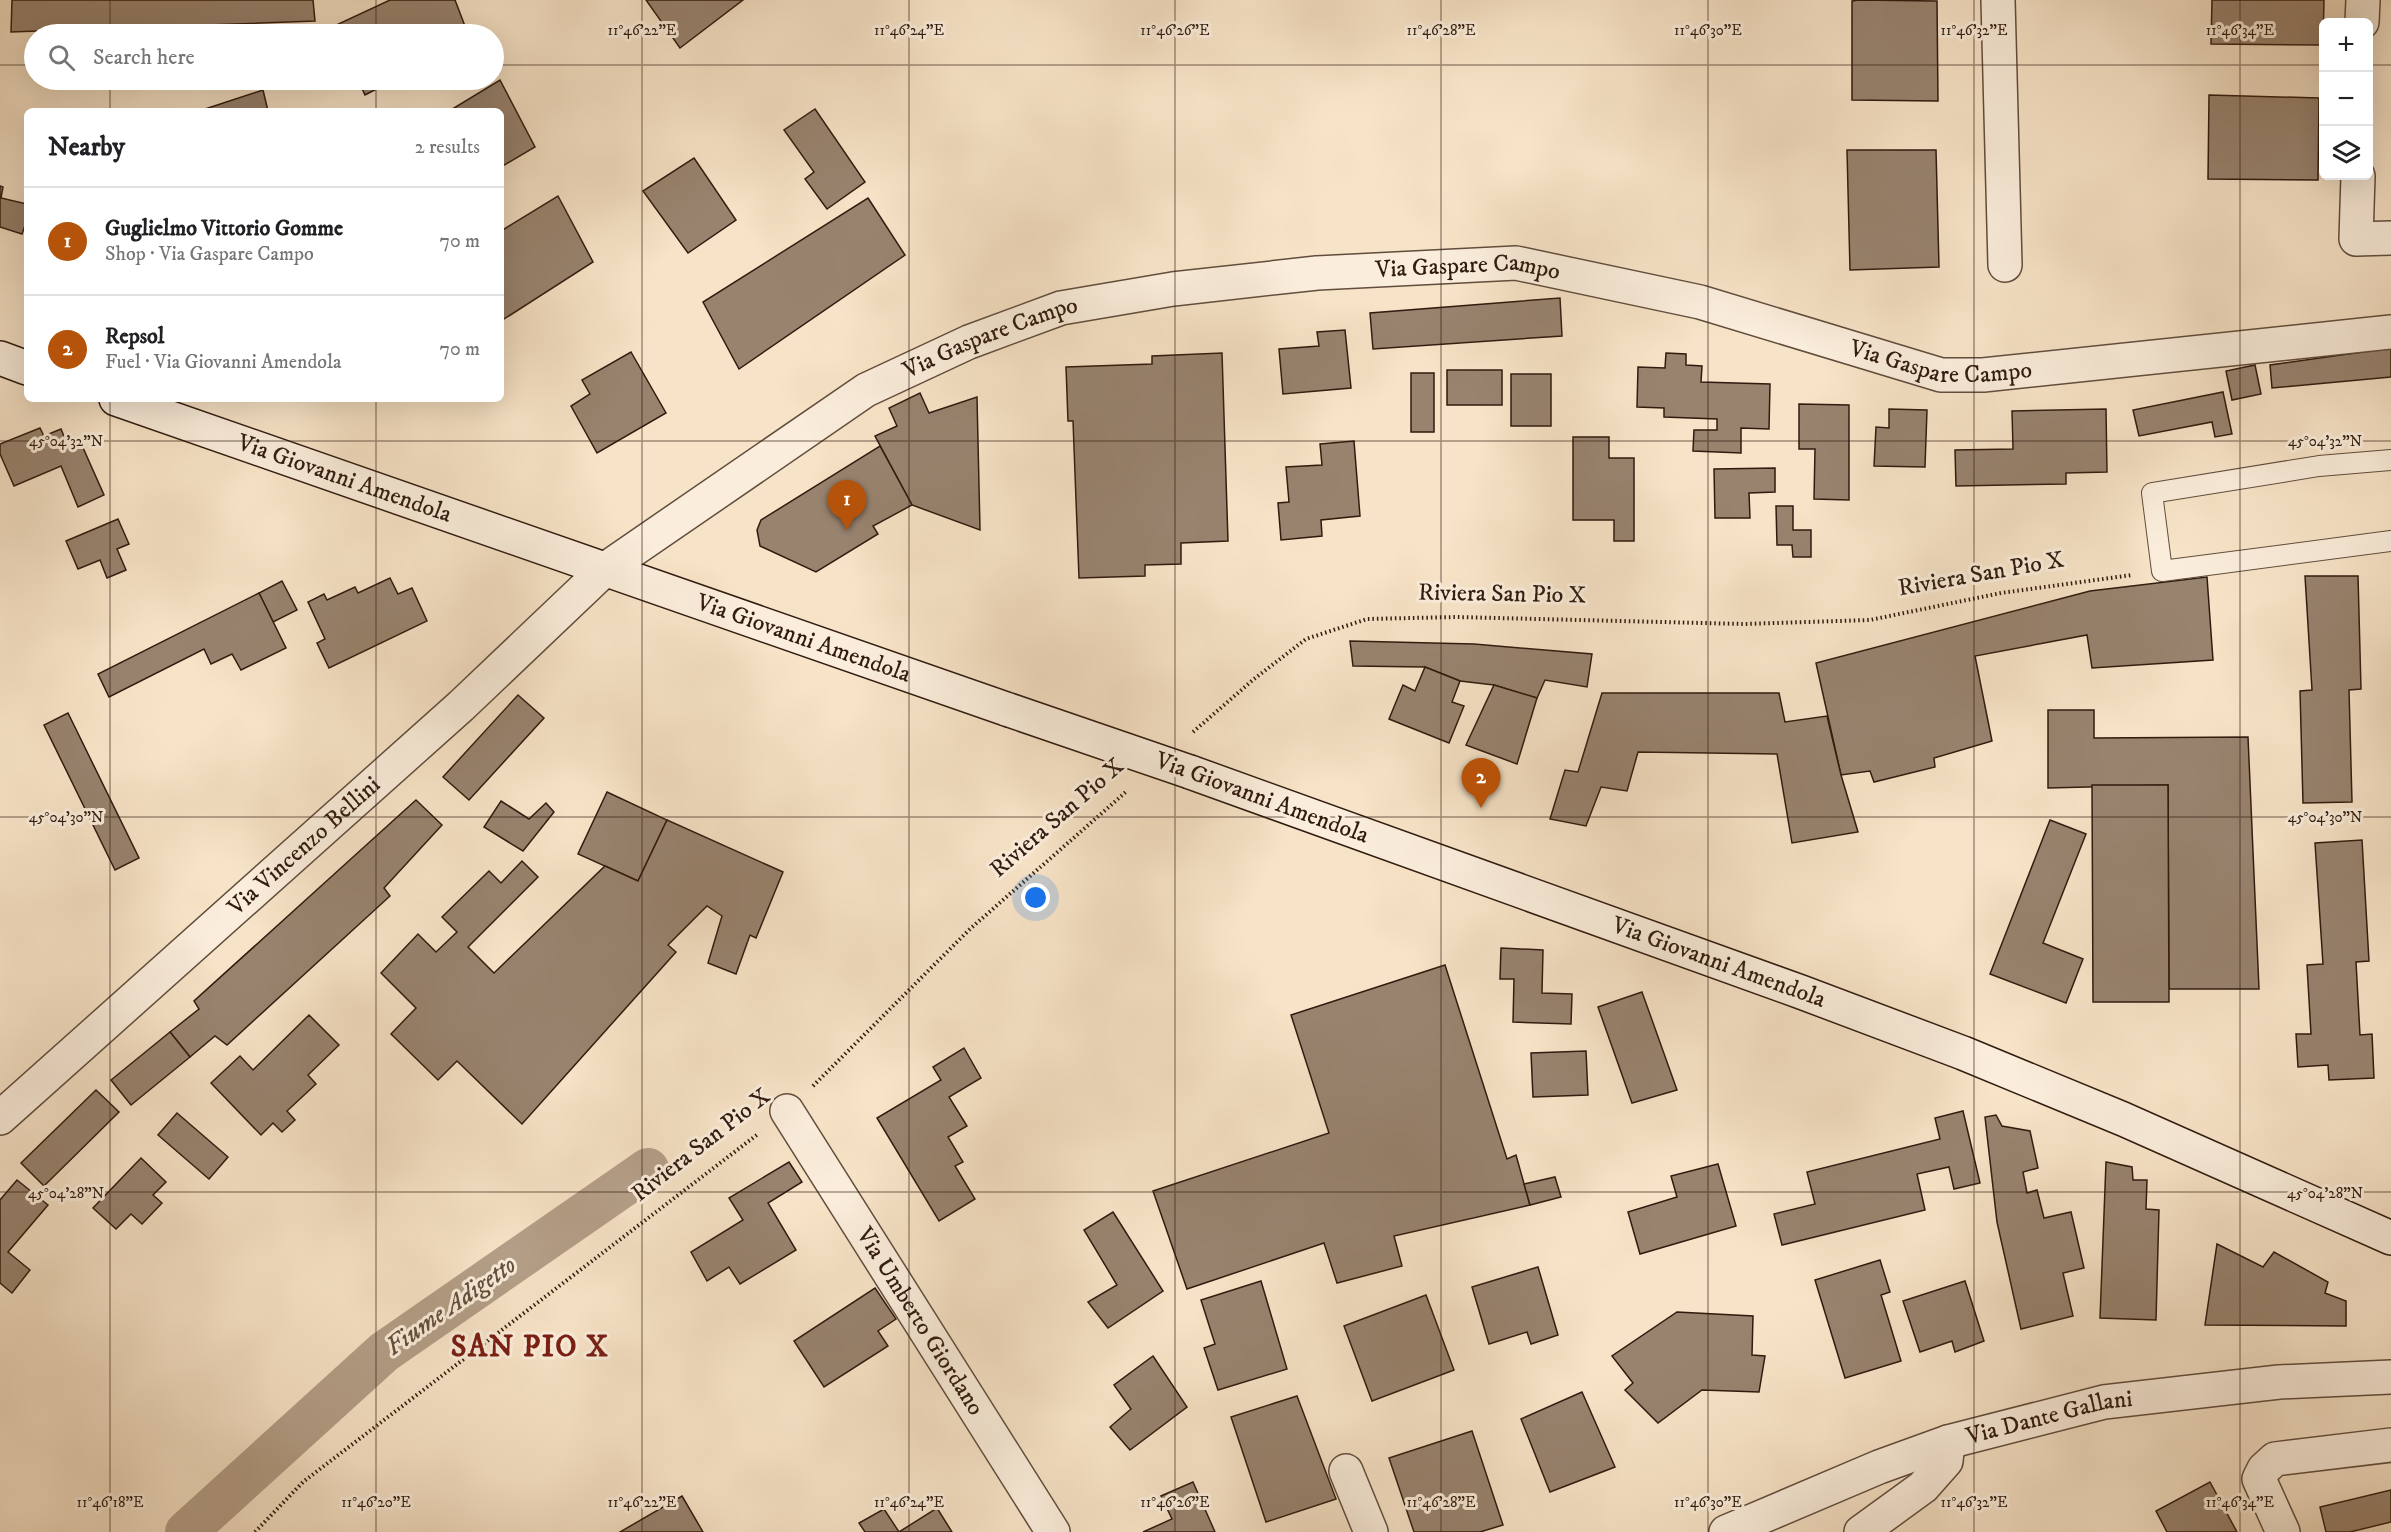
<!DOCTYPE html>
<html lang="en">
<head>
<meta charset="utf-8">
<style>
  body { margin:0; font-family:"IM FELL DW Pica",serif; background:#f2f2f2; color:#202124 }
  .controls { position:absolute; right:18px; top:18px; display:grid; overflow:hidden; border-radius:9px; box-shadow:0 6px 24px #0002 }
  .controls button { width:54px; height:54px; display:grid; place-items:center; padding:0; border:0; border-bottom:2px solid #e0e0e0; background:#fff; color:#202124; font:30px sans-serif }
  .you { position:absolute; left:1036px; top:898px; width:21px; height:21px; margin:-15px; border:4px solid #fff; border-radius:50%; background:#1a73e8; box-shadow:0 0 0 9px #1a73e833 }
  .badge { display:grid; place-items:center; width:39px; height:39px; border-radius:50%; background:#b45309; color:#fff; font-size:20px; font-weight:700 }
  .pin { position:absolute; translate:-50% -50px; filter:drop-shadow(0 2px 3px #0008) }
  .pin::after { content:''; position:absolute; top:32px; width:21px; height:18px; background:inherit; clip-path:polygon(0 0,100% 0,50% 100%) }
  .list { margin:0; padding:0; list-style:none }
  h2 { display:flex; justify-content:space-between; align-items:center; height:78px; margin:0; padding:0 24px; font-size:26px }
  h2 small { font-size:20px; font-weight:400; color:#757577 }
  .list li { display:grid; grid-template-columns:39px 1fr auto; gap:18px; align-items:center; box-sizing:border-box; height:108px; padding:0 24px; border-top:2px solid #e0e0e0 }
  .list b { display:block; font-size:22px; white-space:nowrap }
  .list p { margin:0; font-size:20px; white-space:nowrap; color:#757577 }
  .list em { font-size:20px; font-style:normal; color:#757577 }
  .icon { flex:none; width:33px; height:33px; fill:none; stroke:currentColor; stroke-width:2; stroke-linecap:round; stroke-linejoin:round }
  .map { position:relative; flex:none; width:2391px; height:1532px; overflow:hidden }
  .search { position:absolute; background:#fff; box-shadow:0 6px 24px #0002; left:24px; top:24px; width:480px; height:66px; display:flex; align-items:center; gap:15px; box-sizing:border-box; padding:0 21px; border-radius:33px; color:#757577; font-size:22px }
  .panel { position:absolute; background:#fff; box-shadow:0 6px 24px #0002; left:24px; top:108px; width:480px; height:294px; border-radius:9px }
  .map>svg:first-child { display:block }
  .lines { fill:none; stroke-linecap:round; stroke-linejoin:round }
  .canal { stroke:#b49f88; stroke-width:42 }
  .building { fill:#98836f; stroke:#311b0f; stroke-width:1.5 }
  .service-casing { stroke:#624d3d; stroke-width:22 }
  .minor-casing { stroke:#624d3d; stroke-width:36 }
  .tertiary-casing { stroke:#624d3d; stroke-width:36 }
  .secondary-casing { stroke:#311b0f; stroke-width:36 }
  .path { stroke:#311b0f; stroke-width:4; stroke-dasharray:1.5 3; stroke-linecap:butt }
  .service { stroke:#faeddb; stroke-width:20 }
  .minor { stroke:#faeddb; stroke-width:33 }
  .tertiary { stroke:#faeddb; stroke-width:33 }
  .secondary { stroke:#faeddb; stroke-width:33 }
  .secondary-bridge-casing { stroke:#311b0f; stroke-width:36; stroke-linecap:butt }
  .secondary-bridge { stroke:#faeddb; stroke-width:33 }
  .ticks { fill:none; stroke:#311b0f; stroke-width:1.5; stroke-opacity:0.45 }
  .labels { text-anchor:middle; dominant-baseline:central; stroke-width:6; stroke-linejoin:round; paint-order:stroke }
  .street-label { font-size:24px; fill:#311b0f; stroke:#faeddb }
  .water-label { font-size:26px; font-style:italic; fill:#65503f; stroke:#faeddb }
  .district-label { font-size:30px; font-weight:bold; letter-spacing:1.5px; fill:#7a1f14; stroke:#faeddb }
  .ticks-label { font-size:15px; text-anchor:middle; fill:#311b0f; stroke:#faeddb; stroke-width:6; stroke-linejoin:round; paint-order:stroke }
</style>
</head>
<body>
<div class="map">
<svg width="2391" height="1532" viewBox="0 0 2391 1532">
  <rect width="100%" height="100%" fill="#f7e3c7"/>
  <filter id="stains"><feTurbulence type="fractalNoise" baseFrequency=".00333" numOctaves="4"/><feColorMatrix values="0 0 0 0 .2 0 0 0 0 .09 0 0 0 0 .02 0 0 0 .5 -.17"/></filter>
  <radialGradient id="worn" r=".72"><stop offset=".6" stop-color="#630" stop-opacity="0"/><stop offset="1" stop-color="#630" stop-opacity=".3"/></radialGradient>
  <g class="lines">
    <path class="canal" d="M186,1532L384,1352L648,1169"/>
  </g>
  <g class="building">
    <path d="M12,0H313L315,21L11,32Z"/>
    <path d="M390,0H455L468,34H338L334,26Z"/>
    <path d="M646,0H743L680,48Z"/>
    <path d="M1859,0L1937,1L1938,101L1852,100V1Z"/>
    <path d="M2212,0H2324L2323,45L2211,44Z"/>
    <path d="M358,80H394L365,95Z"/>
    <path d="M500,80L535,147L501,167V111H449Z"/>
    <path d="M263,90L268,111H199Z"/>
    <path d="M2209,95L2319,98L2318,180L2208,179Z"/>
    <path d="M815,109L865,182L827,209L805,179L814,172L784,130Z"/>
    <path d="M1847,150H1936L1939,267L1850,270Z"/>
    <path d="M694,158L736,220L688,253L643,191Z"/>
    <path d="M0,186L3,187L1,198L27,204V220L22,234L0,227Z"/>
    <path d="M558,196L593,262L501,321V231Z"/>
    <path d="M868,198L905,255L739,369L703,302Z"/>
    <path d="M1560,298L1562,336L1373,349L1370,313Z"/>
    <path d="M1345,330L1351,388L1283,394L1279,349L1319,346L1317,332Z"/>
    <path d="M2391,348V377L2272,388L2270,365Z"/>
    <path d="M631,352L666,413L597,453L571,406L590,394L582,380Z"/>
    <path d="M1222,353L1228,541L1181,543V564L1145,565V576L1079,578L1073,421H1068L1066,367L1152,364V356Z"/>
    <path d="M1666,353L1686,354V365L1702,366L1701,382L1770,384L1769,429L1741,428V453L1693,451L1694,430H1717V419L1664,417V408L1637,407L1638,367L1665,368Z"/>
    <path d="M2255,365L2261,394L2232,400L2226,371Z"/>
    <rect x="1447" y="370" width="55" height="35"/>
    <rect x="1411" y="373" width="23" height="59"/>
    <rect x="1511" y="374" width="40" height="52"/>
    <path d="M2223,392L2232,434L2215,437L2212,422L2139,436L2133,410Z"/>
    <path d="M920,393L929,413L977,397L980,530L912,505L875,436L897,426L889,408Z"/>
    <path d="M1799,404L1849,405V500L1814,499L1815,449H1799Z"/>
    <path d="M1889,409L1927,410L1925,467L1874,466L1876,427L1889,428Z"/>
    <path d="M2106,409L2107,472L2066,473V484L1956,486L1955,450L2013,449L2012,411Z"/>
    <path d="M40,428L44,436L61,429L68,446L80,441L104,495L78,507L61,466L14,486L0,454V444Z"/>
    <path d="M1573,437H1609V458H1634V541H1614V520H1573Z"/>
    <path d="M1354,441L1360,516L1321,520L1322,536L1281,540L1278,503L1289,502L1286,467L1322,465L1320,444Z"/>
    <path d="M880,446L912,505L873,526L878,534L816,572L760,546L757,530L761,520Z"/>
    <path d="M1775,468V492L1749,493L1750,518H1715L1714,469Z"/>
    <path d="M1776,506H1793V530H1811V557H1793L1792,545H1777Z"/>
    <path d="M118,519L129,544L117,549L126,570L107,578L100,560L78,569L66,541Z"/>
    <path d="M2305,576H2358L2361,689L2349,690L2352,802L2303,803L2300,691L2312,690Z"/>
    <path d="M2207,577L2213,660L2092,668L2087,635L1975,656L1992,741L1934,758L1935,767L1874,782L1870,771L1841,775L1816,663L2090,591Z"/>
    <path d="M390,578L398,594L412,588L427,621L329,668L317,643L325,639L308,602L324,594L327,600L355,587L358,593Z"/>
    <path d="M282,581L297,610L273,622L259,593Z"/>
    <path d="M259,593L286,648L241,670L232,654L211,664L204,649L109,697L98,674Z"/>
    <path d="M1350,641L1474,644L1592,654L1587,687L1545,680L1537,698L1494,685L1460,681L1425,667L1353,666Z"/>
    <path d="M1425,667L1460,681L1452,702L1464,706L1449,743L1389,719L1403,685L1415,691Z"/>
    <path d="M1494,685L1537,698L1517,764L1466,745Z"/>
    <path d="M1602,693H1779L1785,722L1827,716L1841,775L1858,832L1792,843L1777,754L1638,752L1627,791L1601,787L1586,826L1550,819L1565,770L1578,772Z"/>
    <path d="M518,695L544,718L469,800L443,777Z"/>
    <path d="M2048,710H2094V738L2248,737L2259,989H2169L2168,785L2048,788Z"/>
    <path d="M68,713L139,858L115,870L44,725Z"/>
    <path d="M2092,785H2168L2169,1002H2093Z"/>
    <path d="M607,792L667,820L638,881L578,854Z"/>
    <path d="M416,800L442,825L384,888L390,896L227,1045L215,1036L190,1057L170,1032L199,1009L194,1001Z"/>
    <path d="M501,801L529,819L546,803L554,812L523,851L484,827Z"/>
    <path d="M667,820L783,872L756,938L750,935L736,974L708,963L722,916L707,906L668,945L676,952L522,1124L457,1061L438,1080L391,1034L416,1008L381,973L418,934L436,952L457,932L442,917L489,871L501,883L522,861L538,877L468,947L494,973L605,866L638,881Z"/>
    <path d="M2050,820L2086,834L2043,943L2083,959L2066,1003L1990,974Z"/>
    <path d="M2362,840L2369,961L2356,962L2360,1035L2372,1034L2374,1078L2329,1080L2328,1065L2298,1067L2296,1034H2311L2307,965L2323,964L2315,843Z"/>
    <path d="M1501,948L1543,950L1542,993L1572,994L1571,1024L1513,1022L1514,979H1500Z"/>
    <path d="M1445,965L1507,1159L1516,1155L1530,1205L1394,1236L1402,1266L1337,1283L1324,1243L1187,1289L1153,1191L1329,1133L1291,1015Z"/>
    <path d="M1642,992L1677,1090L1632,1103L1598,1007Z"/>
    <path d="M309,1015L339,1045L308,1075L316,1084L287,1111L295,1120L282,1132L273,1123L261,1135L211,1083L240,1056L253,1070Z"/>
    <path d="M170,1032L190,1057L131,1105L111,1080Z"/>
    <path d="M964,1048L981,1078L949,1097L967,1126L948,1137L963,1162L955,1166L975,1199L939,1221L877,1118L941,1080L933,1067Z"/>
    <path d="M1586,1051L1588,1095L1533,1097L1531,1053Z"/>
    <path d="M96,1090L119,1112L44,1186L21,1163Z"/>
    <path d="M1963,1111L1980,1183L1954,1189L1949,1167L1917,1174L1925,1210L1782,1245L1774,1214L1815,1204L1807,1172L1940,1139L1935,1118Z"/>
    <path d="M177,1113L228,1157L209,1179L158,1135Z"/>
    <path d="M1996,1115L2002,1126L2030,1131L2038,1168L2023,1172L2027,1193L2037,1190L2044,1218L2071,1212L2084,1268L2063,1273L2073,1316L2021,1329L1997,1222L1985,1117Z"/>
    <path d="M141,1158L166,1182L153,1195L162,1203L142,1224L131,1214L116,1229L93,1208Z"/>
    <path d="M789,1162L802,1182L768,1203L796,1250L740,1284L729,1267L707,1281L691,1252L743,1220L729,1198Z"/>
    <path d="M2106,1162L2132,1167L2133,1180H2147L2146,1209L2159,1210L2156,1320L2100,1318Z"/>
    <path d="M1718,1164L1736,1226L1640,1254L1628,1212L1677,1197L1671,1176Z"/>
    <path d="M1555,1177L1561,1197L1530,1205L1524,1184Z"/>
    <path d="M17,1180L48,1205L8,1252L30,1270L12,1293L0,1283V1200Z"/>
    <path d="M1113,1212L1163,1291L1108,1328L1088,1302L1117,1285L1084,1230Z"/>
    <path d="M2217,1244L2263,1267L2274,1252L2328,1282L2325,1293L2346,1301V1326L2205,1325Z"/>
    <path d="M1880,1260L1890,1292L1881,1295L1901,1361L1845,1378L1815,1280Z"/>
    <path d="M1538,1267L1558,1335L1531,1344L1527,1332L1489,1344L1472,1287Z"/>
    <path d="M1261,1281L1287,1369L1218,1390L1204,1348L1215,1344L1201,1300Z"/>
    <path d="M1965,1281L1984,1341L1955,1352L1952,1341L1920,1352L1903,1301Z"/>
    <path d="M875,1288L896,1319L878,1331L888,1346L824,1387L794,1341Z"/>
    <path d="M1426,1295L1454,1370L1372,1401L1344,1326Z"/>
    <path d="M1677,1312L1753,1316L1752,1355L1765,1356L1759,1392L1702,1390L1658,1423L1625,1390L1633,1383L1612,1356Z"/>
    <path d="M1153,1356L1187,1407L1130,1450L1110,1427L1131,1409L1114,1385Z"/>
    <path d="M1582,1392L1615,1467L1550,1492L1521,1419Z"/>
    <path d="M1297,1396L1336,1499L1266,1522L1231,1417Z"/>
    <path d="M1472,1431L1503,1525L1480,1532H1414L1389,1458Z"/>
    <path d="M1193,1482L1215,1532H1143L1172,1519L1161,1496Z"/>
    <path d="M2210,1482L2237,1532H2167L2156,1511Z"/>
    <path d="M2391,1490V1522L2350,1532H2326L2320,1507Z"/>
    <path d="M682,1496L703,1532H620Z"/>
    <path d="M937,1508L952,1532H865L859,1523L884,1509L899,1532Z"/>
  </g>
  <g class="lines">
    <g class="service-casing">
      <path id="service" d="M2391,460L2319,466L2152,493L2162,571L2391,541"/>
    </g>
    <g class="minor-casing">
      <g id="minor">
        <path d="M1998,0L2005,265"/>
        <path d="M2362,22L2363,0"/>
        <path d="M2358,176L2356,239L2391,238"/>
        <path id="s1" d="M787,1111L1053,1532"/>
        <path id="s2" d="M0,1118L461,706L604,570L866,390L969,342L1061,308L1173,289L1317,273L1516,263L1700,302L1941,375H1983L2391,332"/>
        <path d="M1346,1471L1371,1532"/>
        <path d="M1861,1532L1923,1487L1946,1461L1948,1442"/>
        <path d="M2283,1532L2259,1479L2264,1469L2275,1459L2391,1445"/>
      </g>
    </g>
    <g class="tertiary-casing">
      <g id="tertiary">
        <path id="s3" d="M1726,1532L1879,1467L1948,1442L2104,1402L2279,1382L2391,1377"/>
      </g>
    </g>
    <g class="secondary-casing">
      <g id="secondary">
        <path d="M0,358L27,368"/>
        <path id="s4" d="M116,399L1009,710"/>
        <path id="s5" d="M1190,772L1801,992L1963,1053L2123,1119L2391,1238"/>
      </g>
    </g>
    <g class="path">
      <path d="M1193,732L1254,679L1306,639L1367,619L1456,617L1744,624L1870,620L2001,593L2132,575"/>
      <path d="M813,1086L970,929L1127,791"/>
      <path d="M255,1532L303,1482L758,1134"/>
    </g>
    <use href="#service" class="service"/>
    <use href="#minor" class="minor"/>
    <use href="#tertiary" class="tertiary"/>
    <use href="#secondary" class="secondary"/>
    <g class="secondary-bridge-casing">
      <path id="secondary-bridge" d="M1009,710L1190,772"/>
    </g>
    <use href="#secondary-bridge" class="secondary-bridge"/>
  </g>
  <path class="ticks" d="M110,0V34M376,0V34M642,0V1532M909,0V1532M1175,0V1532M1441,0V1532M1708,0V1532M1974,0V1532M2240,0V1532M0,65H34M494,65H2324M2368,65H2391M110,80V111M376,80V111M110,399V1532M376,399V1532M0,441H2391M0,817H2391M0,1192H2391"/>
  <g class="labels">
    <g class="street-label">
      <text stroke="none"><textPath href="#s2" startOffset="1755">Via Gaspare Campo</textPath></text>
      <text stroke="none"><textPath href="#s2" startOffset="1269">Via Gaspare Campo</textPath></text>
      <text stroke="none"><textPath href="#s2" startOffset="2241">Via Gaspare Campo</textPath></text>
      <text stroke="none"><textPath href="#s4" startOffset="242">Via Giovanni Amendola</textPath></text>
      <text transform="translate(1981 574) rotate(-10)">Riviera San Pio X</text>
      <text transform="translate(1502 594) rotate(1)">Riviera San Pio X</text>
      <text stroke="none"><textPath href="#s4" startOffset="728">Via Giovanni Amendola</textPath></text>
      <text transform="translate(1262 798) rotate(20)">Via Giovanni Amendola</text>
      <text transform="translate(1057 818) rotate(-41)">Riviera San Pio X</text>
      <text stroke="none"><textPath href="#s2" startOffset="408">Via Vincenzo Bellini</textPath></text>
      <text stroke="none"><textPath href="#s5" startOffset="562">Via Giovanni Amendola</textPath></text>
      <text transform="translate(701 1145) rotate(-38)">Riviera San Pio X</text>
      <text stroke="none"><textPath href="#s1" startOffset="249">Via Umberto Giordano</textPath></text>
      <text stroke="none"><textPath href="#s3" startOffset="344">Via Dante Gallani</textPath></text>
    </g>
    <g class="water-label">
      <text transform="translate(451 1306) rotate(-35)">Fiume Adigetto</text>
    </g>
    <g class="district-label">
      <text x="530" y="1347">SAN PIO X</text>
    </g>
  </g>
  <g class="ticks-label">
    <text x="642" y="35">11°46'22"E</text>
    <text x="909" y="35">11°46'24"E</text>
    <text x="1175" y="35">11°46'26"E</text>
    <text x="1441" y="35">11°46'28"E</text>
    <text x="1708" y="35">11°46'30"E</text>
    <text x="1974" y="35">11°46'32"E</text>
    <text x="2240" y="35">11°46'34"E</text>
    <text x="66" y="446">45°04'32"N</text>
    <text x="2325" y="446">45°04'32"N</text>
    <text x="66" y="822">45°04'30"N</text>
    <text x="2325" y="822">45°04'30"N</text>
    <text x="66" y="1198">45°04'28"N</text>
    <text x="2325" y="1198">45°04'28"N</text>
    <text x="110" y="1507">11°46'18"E</text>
    <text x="376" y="1507">11°46'20"E</text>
    <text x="642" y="1507">11°46'22"E</text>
    <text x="909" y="1507">11°46'24"E</text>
    <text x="1175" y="1507">11°46'26"E</text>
    <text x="1441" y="1507">11°46'28"E</text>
    <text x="1708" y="1507">11°46'30"E</text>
    <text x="1974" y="1507">11°46'32"E</text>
    <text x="2240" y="1507">11°46'34"E</text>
  </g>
  <rect width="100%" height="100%" filter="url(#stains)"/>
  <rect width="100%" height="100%" fill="url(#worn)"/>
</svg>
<div class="controls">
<button>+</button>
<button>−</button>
<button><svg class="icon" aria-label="layers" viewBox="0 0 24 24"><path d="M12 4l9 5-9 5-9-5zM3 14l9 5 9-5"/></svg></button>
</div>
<div class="you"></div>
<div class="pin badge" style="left:847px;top:530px">1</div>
<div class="pin badge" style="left:1481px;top:808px">2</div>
<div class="search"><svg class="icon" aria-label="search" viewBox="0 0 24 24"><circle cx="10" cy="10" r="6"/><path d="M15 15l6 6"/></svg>Search here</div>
<section class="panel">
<h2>Nearby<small>2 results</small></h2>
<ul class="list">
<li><span class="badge">1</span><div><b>Guglielmo Vittorio Gomme</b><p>Shop · Via Gaspare Campo</p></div><em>70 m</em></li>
<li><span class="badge">2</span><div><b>Repsol</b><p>Fuel · Via Giovanni Amendola</p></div><em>70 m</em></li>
</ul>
</section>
</div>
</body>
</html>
